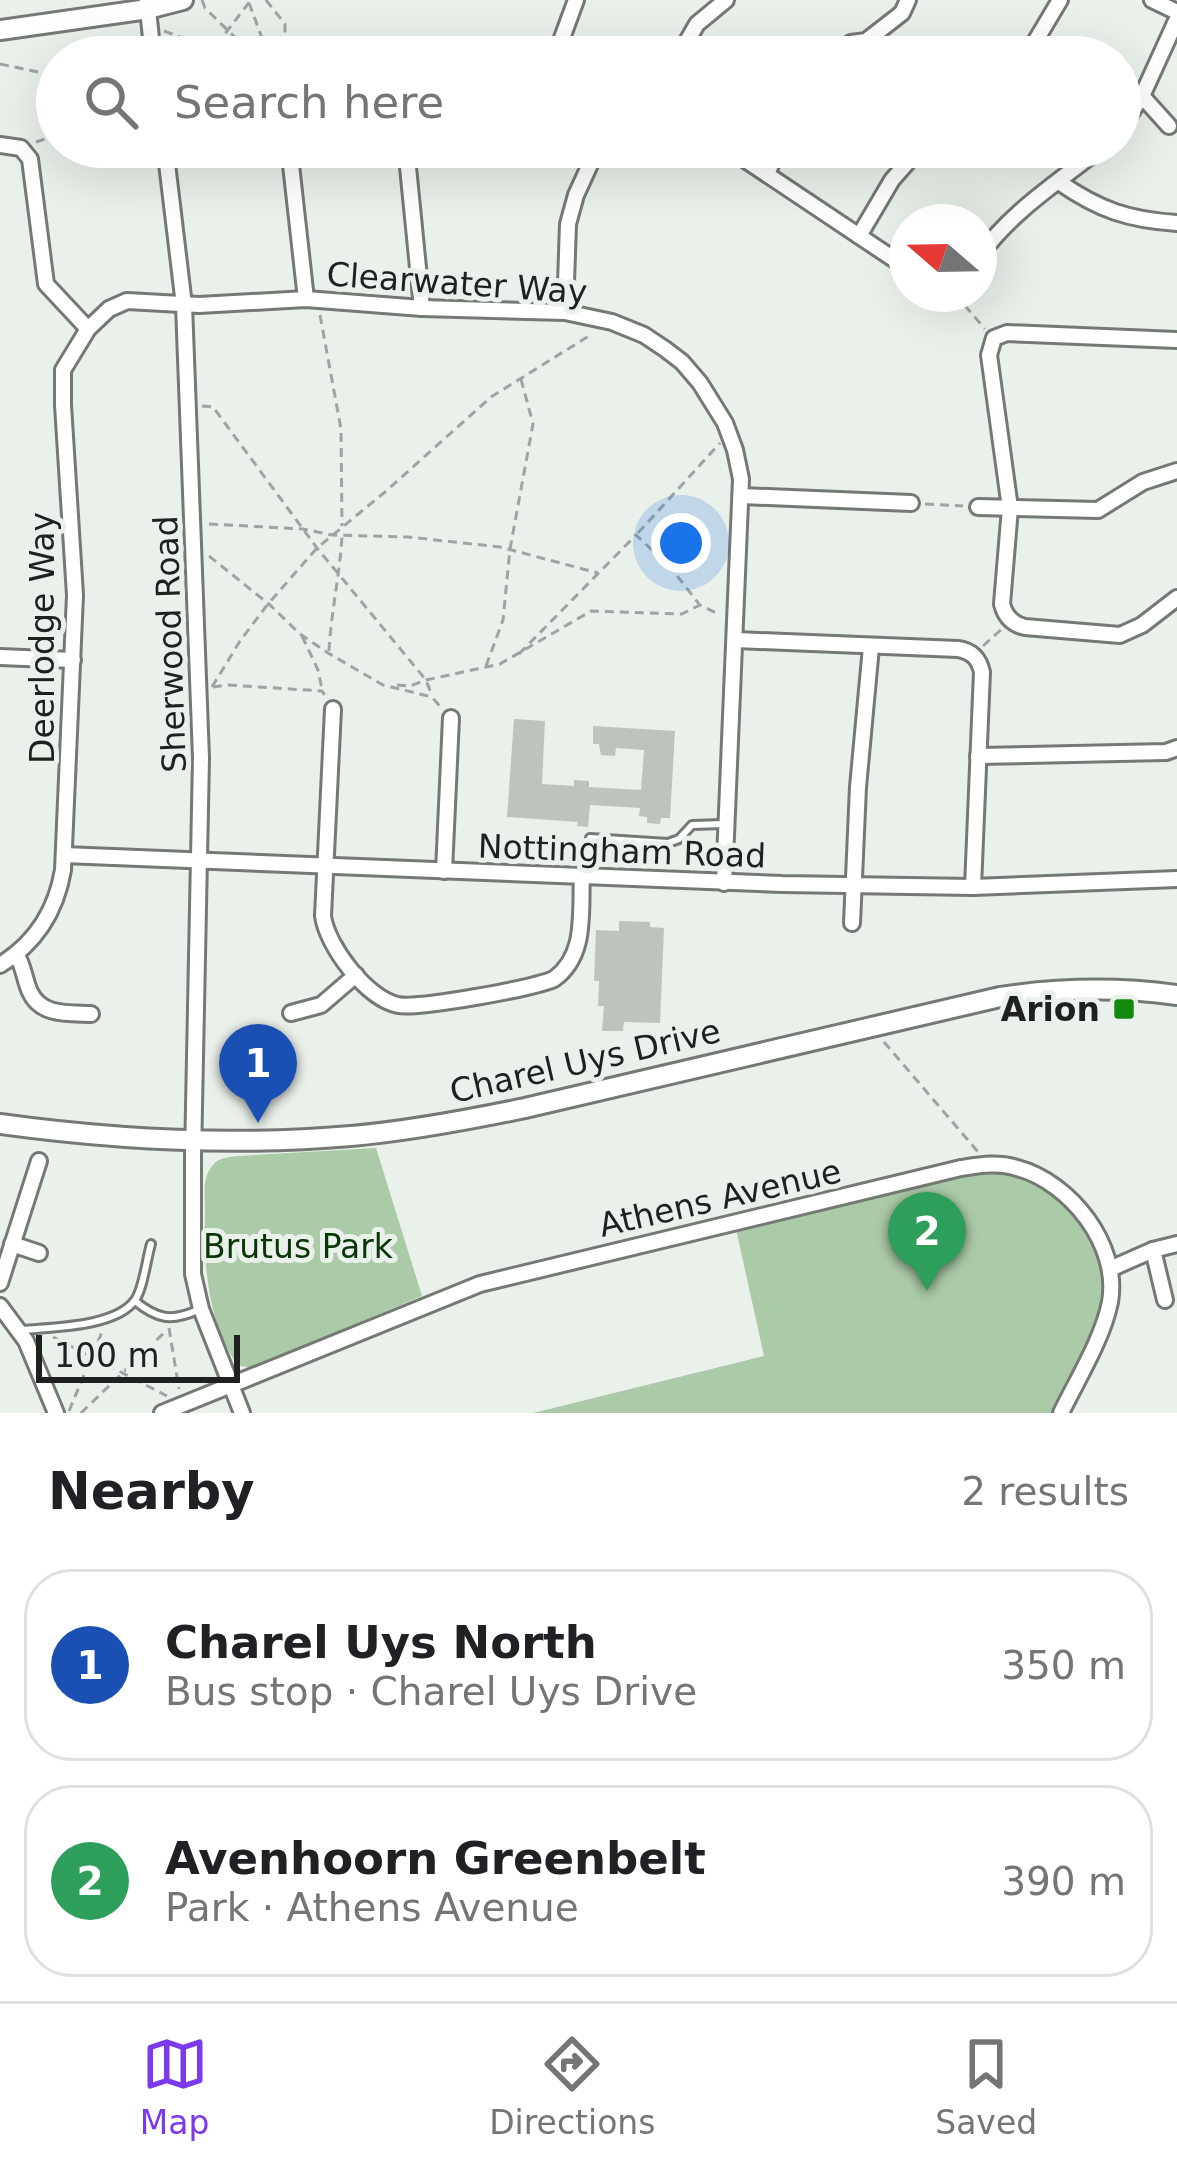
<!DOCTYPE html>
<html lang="en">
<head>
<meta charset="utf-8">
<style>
  body { margin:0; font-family:"DejaVu Sans",sans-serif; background:#f6f6f6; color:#202124 }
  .compass { position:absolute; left:889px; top:204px; width:108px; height:108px; border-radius:50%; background:#fff; box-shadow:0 12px 48px #0002; rotate:290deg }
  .scale { position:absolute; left:36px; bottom:30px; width:204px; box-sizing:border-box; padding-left:12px; border:6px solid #1f211f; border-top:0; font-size:33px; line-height:42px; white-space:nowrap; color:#1f211f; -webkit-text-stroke:9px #eaf0ea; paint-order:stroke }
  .you { position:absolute; left:681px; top:543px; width:42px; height:42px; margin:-30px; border:9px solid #fff; border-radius:50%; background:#1a73e8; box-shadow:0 0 0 18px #1a73e833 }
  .badge { display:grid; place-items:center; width:78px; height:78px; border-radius:50%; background:#7c3aed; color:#fff; font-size:39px; font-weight:700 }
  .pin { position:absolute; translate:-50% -99px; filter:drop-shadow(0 3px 6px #0008) }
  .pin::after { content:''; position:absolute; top:63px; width:42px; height:36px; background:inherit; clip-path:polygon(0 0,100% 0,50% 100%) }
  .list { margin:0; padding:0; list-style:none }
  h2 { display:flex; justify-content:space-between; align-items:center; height:156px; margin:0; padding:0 48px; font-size:51px }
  h2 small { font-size:39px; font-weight:400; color:#757577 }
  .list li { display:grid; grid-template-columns:78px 1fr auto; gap:36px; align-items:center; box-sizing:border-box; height:192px; margin:0 24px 24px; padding:0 24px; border:3px solid #e0e0e0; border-radius:48px }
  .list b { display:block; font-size:45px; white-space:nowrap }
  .list p { margin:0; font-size:39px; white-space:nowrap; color:#757577 }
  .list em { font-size:39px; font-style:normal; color:#757577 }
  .icon { flex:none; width:66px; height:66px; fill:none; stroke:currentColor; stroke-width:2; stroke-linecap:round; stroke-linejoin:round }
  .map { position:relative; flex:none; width:1177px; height:1413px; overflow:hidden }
  .search { position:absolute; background:#fff; box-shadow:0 12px 48px #0002; left:36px; right:36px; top:36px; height:132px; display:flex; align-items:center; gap:30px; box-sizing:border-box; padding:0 42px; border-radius:66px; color:#757577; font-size:45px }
  .sheet { height:588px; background:#fff }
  nav { display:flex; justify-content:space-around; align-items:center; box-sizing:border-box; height:168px; border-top:3px solid #e0e0e0; background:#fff; font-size:33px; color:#757577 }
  nav a { display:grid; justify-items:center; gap:6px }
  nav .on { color:#7c3aed }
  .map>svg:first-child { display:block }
  .green { fill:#abcaa7 }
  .building { fill:#bdc3bd }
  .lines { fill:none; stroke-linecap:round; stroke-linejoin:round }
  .lane-casing { stroke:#747973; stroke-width:12 }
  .street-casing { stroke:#747973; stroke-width:20 }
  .secondary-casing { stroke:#747973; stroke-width:24 }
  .path { stroke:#a0a4a0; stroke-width:3; stroke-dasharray:9 6; stroke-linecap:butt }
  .lane { stroke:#fff; stroke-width:6 }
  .street { stroke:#fff; stroke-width:14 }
  .secondary { stroke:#fff; stroke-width:18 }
  .poi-dot { fill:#12890d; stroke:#eaf0ea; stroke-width:4.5 }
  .labels { text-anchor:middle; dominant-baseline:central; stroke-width:10; stroke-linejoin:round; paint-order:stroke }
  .street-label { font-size:33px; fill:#1f211f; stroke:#eaf0ea }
  .poi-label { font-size:33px; font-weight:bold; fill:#1f211f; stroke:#eaf0ea; text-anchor:end }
  .park-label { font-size:33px; fill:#093607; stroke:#eaf0ea }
</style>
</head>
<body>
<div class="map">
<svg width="1177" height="1413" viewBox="0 0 1177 1413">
  <rect width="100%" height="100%" fill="#eaf0ea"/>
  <g class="green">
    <path d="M376,1148L422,1296L251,1368L237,1365C206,1316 204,1265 205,1209C205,1193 202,1177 213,1165C219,1157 230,1157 239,1156Z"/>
    <path d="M996,1171C1027,1174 1046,1189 1069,1209C1139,1273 1087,1345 1055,1413H533L764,1356L736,1229L970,1172Z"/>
  </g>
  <g class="building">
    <path d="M514,719L545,721L542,784L574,786V780L589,781V787L641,790L644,750L616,748L615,756L601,755L599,744H593V726L675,731L670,818H661L660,824L647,823V817L639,816L640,808L590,805L588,827L577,826L578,822L507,817Z"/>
    <path d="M619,921L650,922V927L664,928L660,1023L624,1022L623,1031H602L604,1006H598L599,981H594L596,930L619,931Z"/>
  </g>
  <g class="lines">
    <g class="lane-casing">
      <g id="lane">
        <path d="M590,838L668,843L679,839L692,825L724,824"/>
        <path d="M135,1301C157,1319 171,1322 198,1310"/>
        <path d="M23,1330C53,1327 116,1327 135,1300C143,1290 147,1257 151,1244"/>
      </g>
    </g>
    <g class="street-casing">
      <g id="street">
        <path d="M147,0L153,57"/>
        <path d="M1152,0L1177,12"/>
        <path d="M431,57C470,51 507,43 544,57"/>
        <path d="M555,57L576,0"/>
        <path d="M678,57L697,24L726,0"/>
        <path d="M833,57L851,43L866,41L902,13L908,0"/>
        <path d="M1026,57L1060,0"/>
        <path d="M1142,96L1169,126"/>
        <path d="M1120,130L1142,96L1177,19"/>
        <path d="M0,145L21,148L30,159L46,284L88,329"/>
        <path d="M165,147L184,305L201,758L193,1157V1274L201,1309L242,1413"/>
        <path d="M289,147L306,299"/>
        <path d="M406,147L422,308"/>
        <path d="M726,147L907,268"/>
        <path d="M767,174L779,147"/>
        <path d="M1059,182C1099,210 1129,220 1177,223"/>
        <path d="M859,236L892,180L921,147"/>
        <path d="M979,257C1010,212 1060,181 1102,147"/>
        <path d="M565,312L568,224L576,195L598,147"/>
        <path d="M1177,340L1007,333L994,338L989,355L1010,508L1002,604C1005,616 1012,624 1025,627L1120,635L1142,625L1177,598"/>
        <path d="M742,496L911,503"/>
        <path d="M978,507L1098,510L1143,482L1177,471"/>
        <path d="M736,640L958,649C972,651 979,659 982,672L973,887"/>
        <path d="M0,657L73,660"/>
        <path d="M333,709L323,916C327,946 367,999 398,1005C420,1009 533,988 554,979C587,955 580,913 582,877"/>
        <path d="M978,756L1166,752L1177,748"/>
        <path d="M64,855L782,884L973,887L1177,879"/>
        <path d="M444,871L451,718"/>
        <path d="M852,923L858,787L871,647"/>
        <path d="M16,954C24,966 24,979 30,992C41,1016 68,1013 91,1014"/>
        <path d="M0,965C36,943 56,911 63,870L75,595L63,405V370L88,329L109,309L127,301L199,305L306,299L422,308L565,312L612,322L644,335L665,349L682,362L700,383L725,423L735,450L741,479L724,883"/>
        <path d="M291,1013L321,1005L356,975"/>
        <path d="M12,1244L39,1253"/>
        <path d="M1153,1250L1165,1300"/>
        <path d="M1110,1269L1153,1250L1177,1244"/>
        <path d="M0,1283L39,1161"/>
        <path d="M0,1306L26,1341L56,1413"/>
        <path d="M162,1413L480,1284L961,1168C981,1165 998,1162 1017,1168C1070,1182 1120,1245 1110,1302C1103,1338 1077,1380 1061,1413"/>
      </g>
    </g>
    <g class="secondary-casing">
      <g id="secondary">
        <path d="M0,30L148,9L183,0"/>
        <path d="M0,1124C116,1140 234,1146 351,1136C409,1131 467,1120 525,1108L1000,997C1059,988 1118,987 1177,995"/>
      </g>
    </g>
    <g class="path">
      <path d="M202,0L205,8L253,55"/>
      <path d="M266,0L285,24V57"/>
      <path d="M249,3L269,57"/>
      <path d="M164,31L212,49L254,57"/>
      <path d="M207,57L251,0"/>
      <path d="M0,64L57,76"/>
      <path d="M36,142L57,135"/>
      <path d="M955,294L985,329"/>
      <path d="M320,315L341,429L342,526"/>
      <path d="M202,406L213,407L317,548L426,680L432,696"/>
      <path d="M925,504L963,506"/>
      <path d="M209,524L303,529L332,535L408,537L500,547L598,573"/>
      <path d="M638,533L720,443"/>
      <path d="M209,556L270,605L300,634L328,653L383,685L432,697L443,710"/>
      <path d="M302,636L318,670L322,689"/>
      <path d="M983,646L1003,628"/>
      <path d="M329,651C331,612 340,574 342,536"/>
      <path d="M519,654L636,535L671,568L699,604"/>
      <path d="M486,666L503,620L510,549L533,424L521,379"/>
      <path d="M397,685L410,686L426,680L500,664L591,611L682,614L700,605L720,615"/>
      <path d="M212,687L240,641L268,604L317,548L385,492L491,397L592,334"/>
      <path d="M213,687L228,685L322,691L326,697"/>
      <path d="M884,1042L979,1153"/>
      <path d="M169,1328L179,1389"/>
      <path d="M53,1337L167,1396"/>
      <path d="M69,1411L102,1332"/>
      <path d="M81,1413L166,1331"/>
    </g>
    <use href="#lane" class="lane"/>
    <use href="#street" class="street"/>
    <use href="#secondary" class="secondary"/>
  </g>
  <rect class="poi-dot" x="1112" y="997" width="24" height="24" rx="6"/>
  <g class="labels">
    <g class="street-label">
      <text transform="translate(457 283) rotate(4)">Clearwater Way</text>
      <text transform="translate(42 638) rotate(-90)">Deerlodge Way</text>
      <text transform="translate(170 644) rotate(-92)">Sherwood Road</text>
      <text transform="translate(622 851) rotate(2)">Nottingham Road</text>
      <text transform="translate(585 1061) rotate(-13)">Charel Uys Drive</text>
      <text transform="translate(720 1198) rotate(-13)">Athens Avenue</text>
    </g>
    <g class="poi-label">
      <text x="1100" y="1009">Arion</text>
    </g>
    <g class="park-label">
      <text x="298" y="1246">Brutus Park</text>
    </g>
  </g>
</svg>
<svg class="compass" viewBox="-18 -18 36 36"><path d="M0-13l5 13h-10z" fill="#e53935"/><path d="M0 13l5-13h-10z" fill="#757577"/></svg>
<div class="scale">100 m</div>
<div class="you"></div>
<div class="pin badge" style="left:258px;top:1123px;background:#1a4fb4">1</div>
<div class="pin badge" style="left:927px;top:1291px;background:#2e9e5b">2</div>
<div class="search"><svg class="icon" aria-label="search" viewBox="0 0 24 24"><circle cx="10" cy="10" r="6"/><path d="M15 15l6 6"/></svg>Search here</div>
</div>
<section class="sheet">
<h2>Nearby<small>2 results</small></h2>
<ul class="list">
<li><span class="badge" style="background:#1a4fb4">1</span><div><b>Charel Uys North</b><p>Bus stop · Charel Uys Drive</p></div><em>350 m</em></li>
<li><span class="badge" style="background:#2e9e5b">2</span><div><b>Avenhoorn Greenbelt</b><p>Park · Athens Avenue</p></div><em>390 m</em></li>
</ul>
</section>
<nav>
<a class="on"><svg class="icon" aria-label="map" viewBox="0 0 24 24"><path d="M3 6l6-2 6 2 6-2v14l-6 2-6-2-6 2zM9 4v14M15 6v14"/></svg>Map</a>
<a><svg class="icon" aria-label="directions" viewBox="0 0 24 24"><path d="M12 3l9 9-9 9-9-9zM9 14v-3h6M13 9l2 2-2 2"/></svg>Directions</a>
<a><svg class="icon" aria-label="saved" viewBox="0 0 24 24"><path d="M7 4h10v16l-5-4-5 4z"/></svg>Saved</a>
</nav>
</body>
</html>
